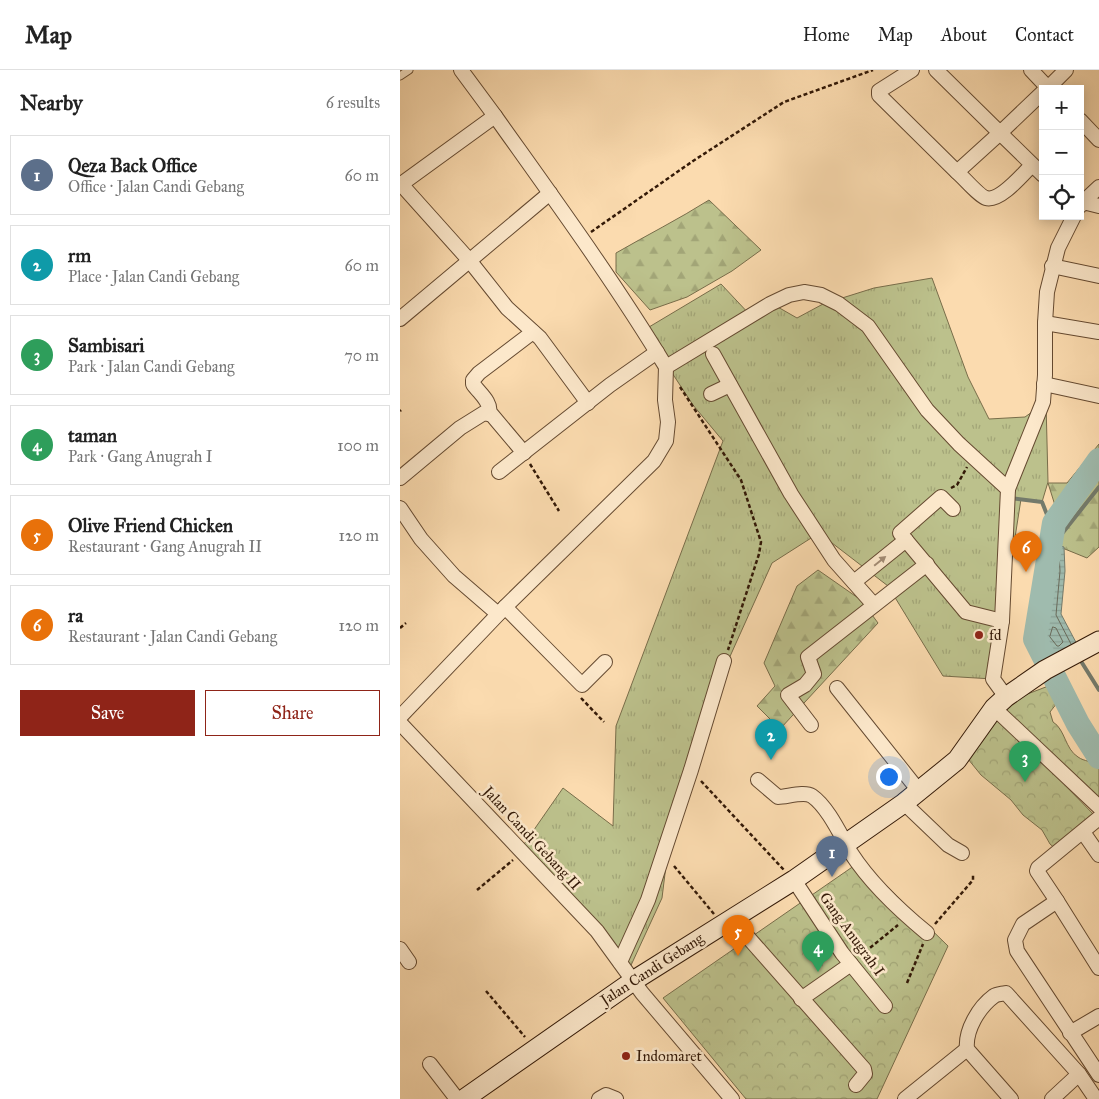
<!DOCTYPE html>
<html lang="en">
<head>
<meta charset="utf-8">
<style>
  body { margin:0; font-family:"IM FELL Great Primer",serif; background:#f2f2f2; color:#222 }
  .controls { position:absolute; right:15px; top:15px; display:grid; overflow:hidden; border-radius:0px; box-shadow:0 2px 12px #0003 }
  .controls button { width:45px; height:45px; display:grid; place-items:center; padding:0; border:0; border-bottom:1px solid #e0e0e0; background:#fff; color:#222; font:25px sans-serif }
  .you { position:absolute; left:488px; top:706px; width:18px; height:18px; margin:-12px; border:4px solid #fff; border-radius:50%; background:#1a73e8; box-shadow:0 0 0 8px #1a73e833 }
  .badge { display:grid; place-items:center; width:32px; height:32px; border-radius:50%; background:#8f2418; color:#fff; font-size:16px; font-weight:700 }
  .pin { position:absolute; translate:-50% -41px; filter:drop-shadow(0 1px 2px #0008) }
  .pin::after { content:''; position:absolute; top:26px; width:18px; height:15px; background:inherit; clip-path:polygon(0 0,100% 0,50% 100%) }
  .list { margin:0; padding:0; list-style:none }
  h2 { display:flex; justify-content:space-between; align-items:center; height:65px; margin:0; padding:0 20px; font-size:21px }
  h2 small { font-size:16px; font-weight:400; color:#767676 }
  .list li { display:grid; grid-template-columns:32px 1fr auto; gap:15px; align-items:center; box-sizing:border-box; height:80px; margin:0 10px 10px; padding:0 10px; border:1px solid #e0e0e0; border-radius:0px }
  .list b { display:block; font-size:19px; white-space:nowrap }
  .list p { margin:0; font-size:16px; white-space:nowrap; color:#767676 }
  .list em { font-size:16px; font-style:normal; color:#767676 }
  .actions { display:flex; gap:10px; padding:15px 20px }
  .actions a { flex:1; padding:11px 0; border:1px solid #8f2418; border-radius:0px; text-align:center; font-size:18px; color:#8f2418 }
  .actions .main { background:#8f2418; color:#fff }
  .icon { flex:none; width:28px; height:28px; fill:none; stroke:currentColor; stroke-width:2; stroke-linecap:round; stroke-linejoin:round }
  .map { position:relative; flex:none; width:699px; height:1029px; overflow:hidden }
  header { display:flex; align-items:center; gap:30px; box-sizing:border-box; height:70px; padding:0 25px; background:#fff; border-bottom:1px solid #e0e0e0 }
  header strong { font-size:24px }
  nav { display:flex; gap:28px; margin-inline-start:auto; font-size:18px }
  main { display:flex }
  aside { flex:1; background:#fff }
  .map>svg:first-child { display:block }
  .grass { fill:url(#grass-tufts); stroke:#786d4a }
  .forest { fill:url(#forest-firs); stroke:#786d4a }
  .park { fill:url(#park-crowns); stroke:#786d4a }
  .water { fill:url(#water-rules); stroke:#747a6b }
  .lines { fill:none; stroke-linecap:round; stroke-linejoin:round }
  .shore { stroke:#696a5a; stroke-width:1 }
  .stream { stroke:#747a6b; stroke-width:4 }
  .river { stroke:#9fbbae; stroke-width:24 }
  .service-casing { stroke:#654a31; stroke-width:9 }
  .minor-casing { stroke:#654a31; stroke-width:16 }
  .secondary-casing { stroke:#331907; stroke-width:21 }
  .path { stroke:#331907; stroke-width:2.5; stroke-dasharray:4 2.5; stroke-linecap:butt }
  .service { stroke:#fce8cb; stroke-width:7 }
  .minor { stroke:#fce8cb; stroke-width:14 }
  .secondary { stroke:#fce8cb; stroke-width:19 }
  .oneway { fill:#a28b73 }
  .poi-dot { fill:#8f2418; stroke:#fce8cb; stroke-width:2 }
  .labels { text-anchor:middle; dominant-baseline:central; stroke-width:5; stroke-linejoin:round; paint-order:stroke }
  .poi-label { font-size:15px; fill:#331907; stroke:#fce8cb; text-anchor:start }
  .street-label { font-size:15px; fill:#331907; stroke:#fce8cb }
</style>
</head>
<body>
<header>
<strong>Map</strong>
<nav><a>Home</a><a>Map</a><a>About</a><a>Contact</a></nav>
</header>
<main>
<aside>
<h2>Nearby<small>6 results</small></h2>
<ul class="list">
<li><span class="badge" style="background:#5c6f8a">1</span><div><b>Qeza Back Office</b><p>Office · Jalan Candi Gebang</p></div><em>60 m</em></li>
<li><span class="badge" style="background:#0f9aa8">2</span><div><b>rm</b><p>Place · Jalan Candi Gebang</p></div><em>60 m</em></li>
<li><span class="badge" style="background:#2e9e5b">3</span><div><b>Sambisari</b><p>Park · Jalan Candi Gebang</p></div><em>70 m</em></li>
<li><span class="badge" style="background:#2e9e5b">4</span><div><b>taman</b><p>Park · Gang Anugrah I</p></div><em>100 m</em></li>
<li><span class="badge" style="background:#e8710a">5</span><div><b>Olive Friend Chicken</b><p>Restaurant · Gang Anugrah II</p></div><em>120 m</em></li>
<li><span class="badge" style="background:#e8710a">6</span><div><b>ra</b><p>Restaurant · Jalan Candi Gebang</p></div><em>120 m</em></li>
</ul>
<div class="actions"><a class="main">Save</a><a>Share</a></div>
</aside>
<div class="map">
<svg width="699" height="1029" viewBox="0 0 699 1029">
  <defs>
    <pattern id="grass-tufts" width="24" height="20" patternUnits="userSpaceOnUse" patternTransform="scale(1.25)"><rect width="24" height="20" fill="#bcc18c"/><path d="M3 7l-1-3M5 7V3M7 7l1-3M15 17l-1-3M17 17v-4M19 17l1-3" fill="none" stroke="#a2a577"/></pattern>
    <pattern id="forest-firs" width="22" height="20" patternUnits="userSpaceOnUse" patternTransform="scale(1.25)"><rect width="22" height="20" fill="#bcc18c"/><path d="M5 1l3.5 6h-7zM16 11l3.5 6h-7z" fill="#a2a577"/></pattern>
    <pattern id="park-crowns" width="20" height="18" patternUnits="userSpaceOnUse" patternTransform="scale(1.25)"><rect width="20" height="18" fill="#bcc18c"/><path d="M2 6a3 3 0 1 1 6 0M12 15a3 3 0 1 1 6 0" fill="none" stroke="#a2a577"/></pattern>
    <pattern id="water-rules" width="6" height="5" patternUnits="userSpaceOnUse" patternTransform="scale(1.25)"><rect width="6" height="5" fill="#9fbbae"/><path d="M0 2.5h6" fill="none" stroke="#89a094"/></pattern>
  </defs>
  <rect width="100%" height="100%" fill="#fbdbaf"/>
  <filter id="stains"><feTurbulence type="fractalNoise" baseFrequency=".004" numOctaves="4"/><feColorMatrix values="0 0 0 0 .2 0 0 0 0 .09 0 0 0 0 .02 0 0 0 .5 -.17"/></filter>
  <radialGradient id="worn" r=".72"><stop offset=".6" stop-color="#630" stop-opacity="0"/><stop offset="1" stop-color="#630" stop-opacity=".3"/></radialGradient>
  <path class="grass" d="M532,208L568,307L589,349L625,347L646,332L648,412L642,432L621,429L593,609L543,606L488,516L419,463L372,493L314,622L269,771L262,828L227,904L167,818L122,777L163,718L213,756L216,656L323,371L293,335L244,260L321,214L352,247L376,236L397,248L423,234L474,218Z"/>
  <g class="forest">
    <path d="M309,130L361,180L332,201L287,227L250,240L216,202V183C247,165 279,149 309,130Z"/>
    <path d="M699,374V386L672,425L699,390V477L687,488L650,473L654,453L658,445L648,413H667Z"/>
    <path d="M418,500L461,530L478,553L380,659L357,636L375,616L364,593L397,516Z"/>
  </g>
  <g class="park">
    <path d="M651,615L657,633L650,642L653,652C665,659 665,679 678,687C685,692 691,690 699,697V734L602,643L617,628Z"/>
    <path d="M597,645L696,747L658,781L650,774L642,760L623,745L611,730L581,705L568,689Z"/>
    <path d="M461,791L548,876L477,1029H346L263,928Z"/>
  </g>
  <path class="water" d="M650,473L664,477L665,501L661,544L680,580L654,591L639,569Z"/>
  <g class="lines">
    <g class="shore">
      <path d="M653,557L656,558L663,572L659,576H657L650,567Z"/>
      <path d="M654,583L644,567L654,483L656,481L659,483L660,501L656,545L671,574"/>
    </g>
    <g class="stream">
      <path d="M611,428L642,432L657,470"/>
      <path d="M657,478V470L699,417"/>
      <path d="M679,588L699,620"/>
    </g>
    <path class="river" d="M699,390L654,453L635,569L678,654L699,687"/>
    <g class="service-casing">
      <path id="service" d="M0,6L9,0"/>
    </g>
    <g class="minor-casing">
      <g id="minor">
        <path d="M512,0L479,21V25L557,102"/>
        <path d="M536,0L600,63L643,22"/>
        <path d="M631,0L648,18L647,19"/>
        <path d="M649,19L648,18L666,0"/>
        <path d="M95,46C154,129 214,211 266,297L370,234L389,225L404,222L421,225L439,234L468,256L527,340L559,374L608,419L602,551L593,609L606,627"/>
        <path d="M680,50L699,70"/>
        <path d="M632,95C623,104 600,132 586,128C579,126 564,108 557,102L600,63L643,105"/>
        <path d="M0,113L69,190L107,238L140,268L188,333"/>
        <path d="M0,115L95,46L61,0"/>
        <path d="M683,132L699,117"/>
        <path d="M680,136L683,132L699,136"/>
        <path d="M652,196L699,206"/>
        <path d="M0,249L150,123"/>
        <path d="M645,253L699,262"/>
        <path d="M313,284L391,424L434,490L474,535"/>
        <path d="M644,314L699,326"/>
        <path d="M311,324L330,315"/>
        <path d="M89,343C92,332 79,323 73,314V310L79,303L133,262"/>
        <path d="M99,402L210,315L257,282"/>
        <path d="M0,408L60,358L84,343L92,345L124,383"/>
        <path d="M608,419L643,332L645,305V253L647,222L658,178L674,146"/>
        <path d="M0,438L21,469L54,506L98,544"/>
        <path d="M553,439L541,427L500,463L566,542L602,551"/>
        <path d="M454,512L506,470"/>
        <path d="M105,537L182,615L205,592"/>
        <path d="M437,618L519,721"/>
        <path d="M594,638L699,737"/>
        <path d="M0,647L105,537L254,391L266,371L268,352L265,330L266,297"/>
        <path d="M0,653L197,861L242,923L332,1029"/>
        <path d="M411,655L388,625L405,615L414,604L408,587L527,494"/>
        <path d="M358,710L378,727C387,727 404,721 412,726C428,737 441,766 451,783C471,814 499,840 527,863"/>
        <path d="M504,733L548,775L562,783"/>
        <path d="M699,748L638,798L637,801L657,831L699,898"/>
        <path d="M683,762L699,785"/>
        <path d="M394,810L442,883L485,936"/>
        <path d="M657,831L623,854L615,870L617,881L699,1005"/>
        <path d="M331,848L464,999L465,1004L456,1015"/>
        <path d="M0,879L9,892"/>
        <path d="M220,892L248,830L291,700L324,591"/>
        <path d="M401,929L451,894"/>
        <path d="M670,963L699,946"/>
        <path d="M30,994L57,1029"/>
        <path d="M199,1029L206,1025L216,1029"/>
        <path d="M505,1029L567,979"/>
        <path d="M611,1029L567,979C565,960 579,937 594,926C597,924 602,924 606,923L679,1004L696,1029"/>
        <path d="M652,1029L679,1004"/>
      </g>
    </g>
    <g class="secondary-casing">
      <path id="secondary" d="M64,1029L233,911L394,810L504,733L557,690L594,638L606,627L645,600L699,571"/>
    </g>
    <g class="path">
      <path d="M191,162L293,91L384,32L473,0"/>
      <path d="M280,317L341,410L361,472L359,484L328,580"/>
      <path d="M0,341L1,340"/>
      <path d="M130,394L159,441"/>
      <path d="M551,418L557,415L567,397"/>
      <path d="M0,558L6,553"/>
      <path d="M181,628L204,652"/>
      <path d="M301,711L384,800"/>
      <path d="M274,796L314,844"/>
      <path d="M77,820L113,790"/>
      <path d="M535,854L573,810V805"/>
      <path d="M460,886L498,855"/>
      <path d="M507,913L523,874"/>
      <path d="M86,921L125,967"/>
    </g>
    <use href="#service" class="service"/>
    <use href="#minor" class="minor"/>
    <use href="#secondary" class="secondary"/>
  </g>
  <defs><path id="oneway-solid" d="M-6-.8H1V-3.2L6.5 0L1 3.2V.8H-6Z" transform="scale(1.25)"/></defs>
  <use class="oneway" href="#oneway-solid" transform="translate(480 491) rotate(-39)"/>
  <g class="poi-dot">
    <circle cx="579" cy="565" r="5"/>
    <circle cx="226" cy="986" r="5"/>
  </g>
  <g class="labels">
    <g class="poi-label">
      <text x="589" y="565">fd</text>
      <text x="236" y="986">Indomaret</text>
    </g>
    <g class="street-label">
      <text transform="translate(132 768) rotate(47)">Jalan Candi Gebang II</text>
      <text transform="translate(452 864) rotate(54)">Gang Anugrah I</text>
      <text transform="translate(252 899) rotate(-33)">Jalan Candi Gebang</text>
    </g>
  </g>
  <rect width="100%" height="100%" filter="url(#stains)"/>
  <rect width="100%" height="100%" fill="url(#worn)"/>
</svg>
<div class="controls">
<button>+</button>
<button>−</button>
<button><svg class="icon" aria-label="locate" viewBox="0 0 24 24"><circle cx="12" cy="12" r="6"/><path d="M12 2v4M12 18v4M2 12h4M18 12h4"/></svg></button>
</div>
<div class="you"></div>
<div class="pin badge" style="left:432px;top:807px;background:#5c6f8a">1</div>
<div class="pin badge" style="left:371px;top:690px;background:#0f9aa8">2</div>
<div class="pin badge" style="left:625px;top:712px;background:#2e9e5b">3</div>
<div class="pin badge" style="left:418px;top:902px;background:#2e9e5b">4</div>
<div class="pin badge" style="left:338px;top:886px;background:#e8710a">5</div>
<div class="pin badge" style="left:626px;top:502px;background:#e8710a">6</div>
</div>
</main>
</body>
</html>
